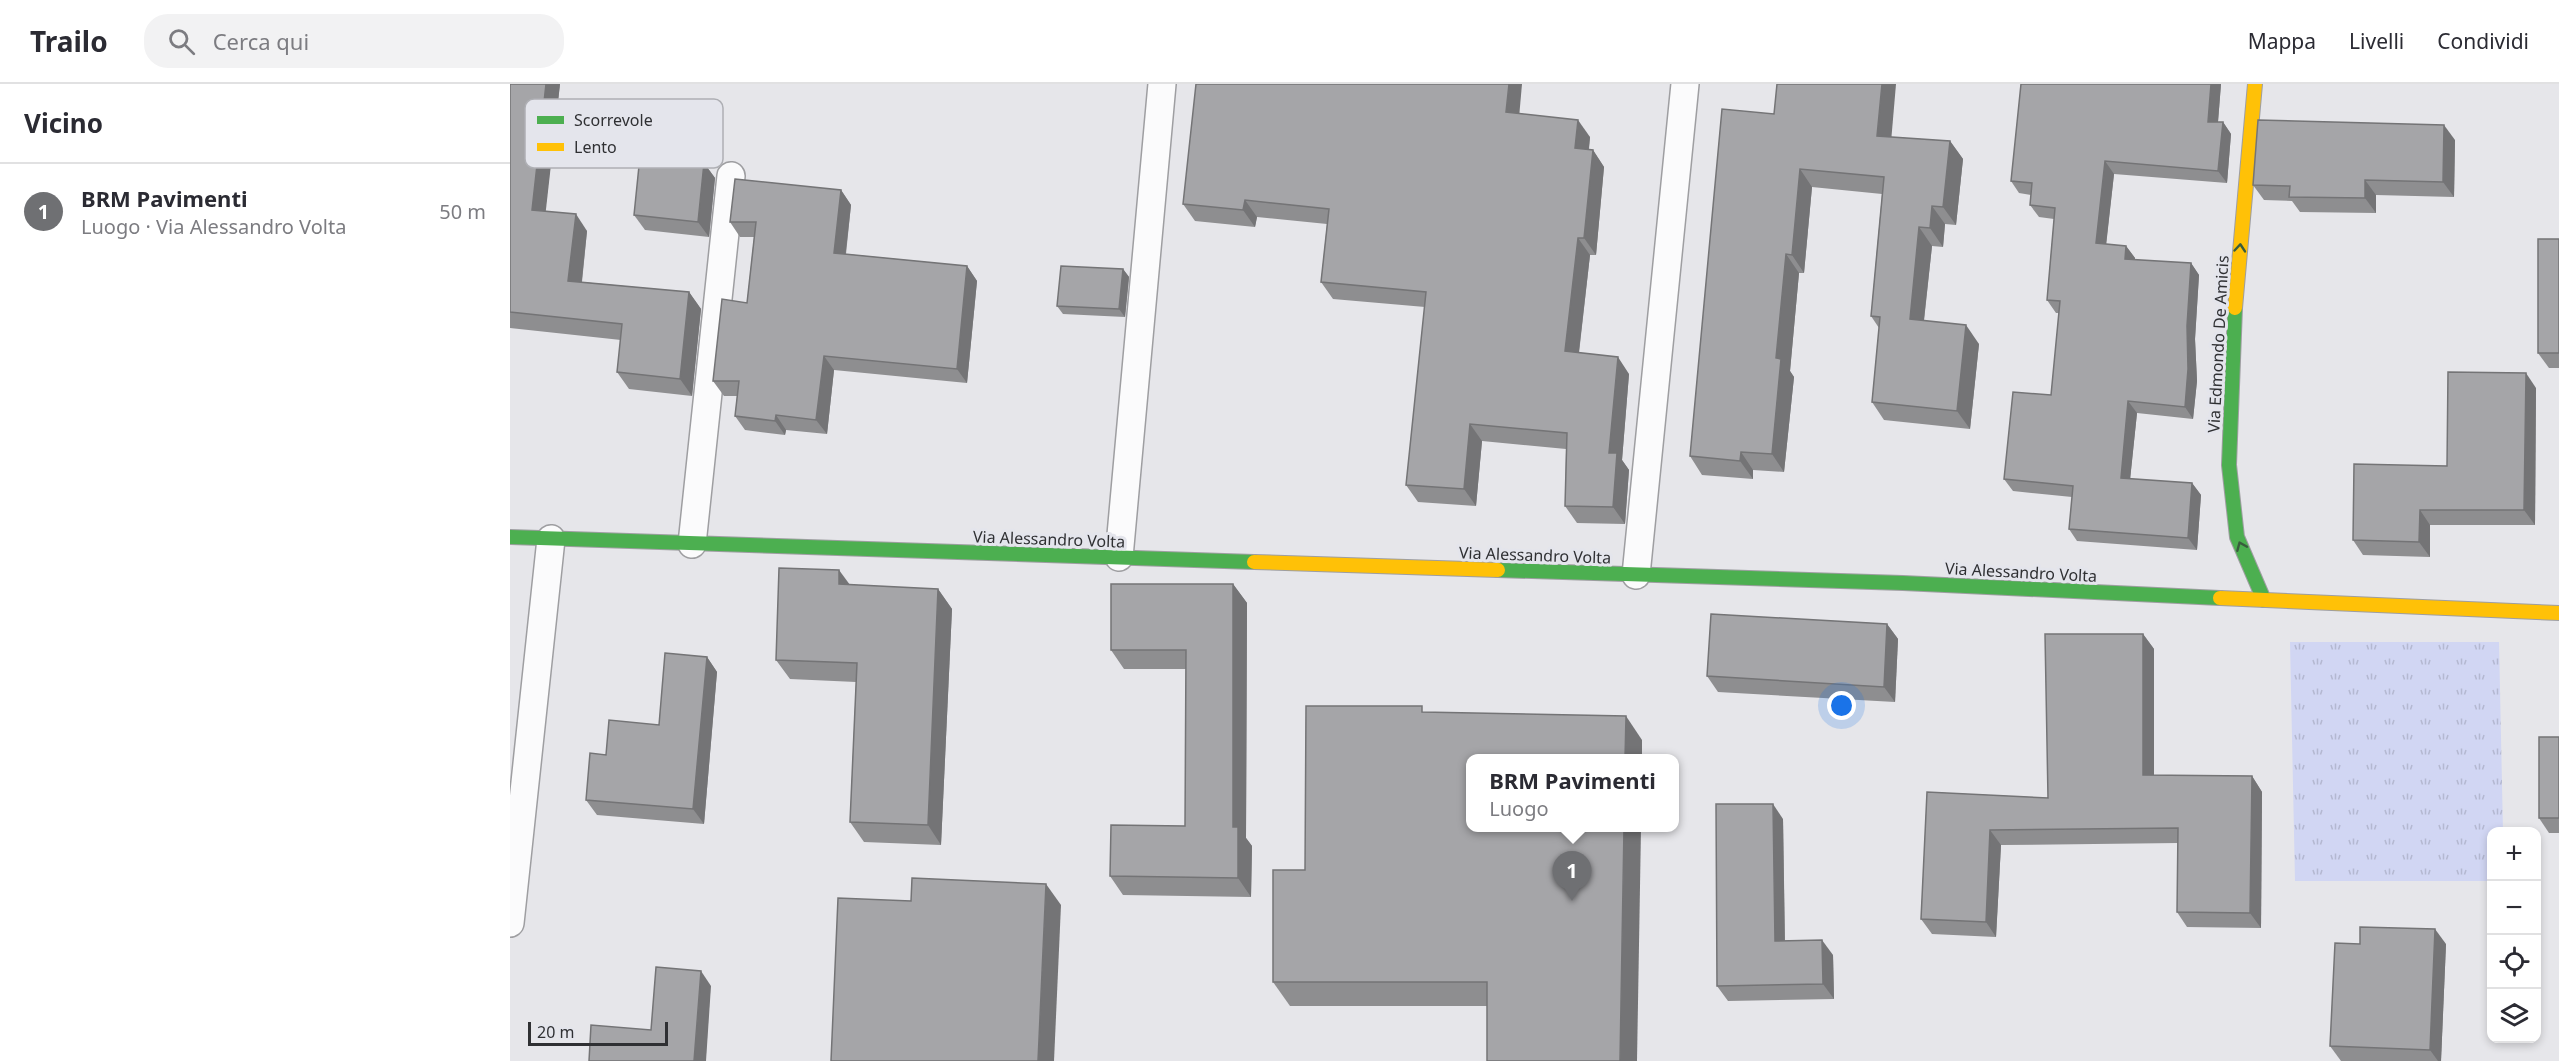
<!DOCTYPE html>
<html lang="it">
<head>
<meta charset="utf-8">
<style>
  body { margin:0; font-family:"Noto Sans",sans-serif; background:#f2f2f3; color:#2b2b33 }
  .controls { position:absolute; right:18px; bottom:18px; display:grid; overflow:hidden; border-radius:12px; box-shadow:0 3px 9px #0003 }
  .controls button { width:54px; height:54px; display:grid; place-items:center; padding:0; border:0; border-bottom:2px solid #e1e1e2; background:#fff; color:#2b2b33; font:30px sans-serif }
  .scale { position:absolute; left:18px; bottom:15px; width:140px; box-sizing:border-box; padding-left:6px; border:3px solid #2f3033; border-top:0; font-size:16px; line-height:21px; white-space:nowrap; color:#2f3033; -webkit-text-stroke:4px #e4e5ec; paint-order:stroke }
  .you { position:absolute; left:1332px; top:622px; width:21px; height:21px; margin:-15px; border:4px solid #fff; border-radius:50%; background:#1a73e8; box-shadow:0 0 0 9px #1a73e833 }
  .badge { display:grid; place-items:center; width:39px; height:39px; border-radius:50%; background:#6f7073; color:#fff; font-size:20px; font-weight:700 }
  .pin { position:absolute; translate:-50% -50px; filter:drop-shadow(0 2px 3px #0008) }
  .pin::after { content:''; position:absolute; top:32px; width:21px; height:18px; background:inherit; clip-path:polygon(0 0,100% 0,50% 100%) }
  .popup { position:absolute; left:956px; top:670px; width:213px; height:78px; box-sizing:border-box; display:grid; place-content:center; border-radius:12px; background:#fff; filter:drop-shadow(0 2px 4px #0005); font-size:20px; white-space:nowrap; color:#7c7c81 }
  .popup b { font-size:22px; color:#2b2b33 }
  .popup::after { content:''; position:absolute; left:50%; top:100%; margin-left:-12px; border:12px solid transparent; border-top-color:#fff }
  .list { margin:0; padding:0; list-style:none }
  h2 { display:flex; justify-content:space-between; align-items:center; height:78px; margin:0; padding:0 24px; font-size:26px }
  h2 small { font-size:20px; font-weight:400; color:#7c7c81 }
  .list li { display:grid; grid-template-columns:39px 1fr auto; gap:18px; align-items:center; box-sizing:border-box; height:96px; padding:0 24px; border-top:2px solid #e1e1e2 }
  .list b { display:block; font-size:22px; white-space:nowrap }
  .list p { margin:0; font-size:20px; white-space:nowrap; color:#7c7c81 }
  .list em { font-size:20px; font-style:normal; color:#7c7c81 }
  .icon { flex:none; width:33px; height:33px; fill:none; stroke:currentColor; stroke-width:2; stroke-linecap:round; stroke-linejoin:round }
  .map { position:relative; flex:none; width:2049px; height:977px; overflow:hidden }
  header { display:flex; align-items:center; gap:36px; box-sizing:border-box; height:84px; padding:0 30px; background:#fff; border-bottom:2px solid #e1e1e2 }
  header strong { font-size:28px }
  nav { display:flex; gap:33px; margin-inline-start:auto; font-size:21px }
  .search { width:420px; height:54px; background:#f2f2f3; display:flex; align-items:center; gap:15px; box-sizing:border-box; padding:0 21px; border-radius:24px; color:#7c7c81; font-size:22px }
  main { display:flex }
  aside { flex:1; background:#fff }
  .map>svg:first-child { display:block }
  .grass { fill:url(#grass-tufts) }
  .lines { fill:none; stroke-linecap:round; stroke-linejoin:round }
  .lane-casing { stroke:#9e9ea1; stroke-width:30 }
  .fast-casing { stroke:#9e9ea1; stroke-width:16 }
  .slow-casing { stroke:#9e9ea1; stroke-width:16 }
  .lane { stroke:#fbfbfc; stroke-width:27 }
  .fast { stroke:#4caf50; stroke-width:14 }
  .slow { stroke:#ffc107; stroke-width:14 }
  .wall { fill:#8e8e90 }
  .shaded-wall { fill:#747476 }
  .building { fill:#a5a5a8; stroke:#747476; stroke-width:1.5 }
  .oneway { stroke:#395c3d }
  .labels { text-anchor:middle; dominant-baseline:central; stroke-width:6; stroke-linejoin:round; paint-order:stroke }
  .street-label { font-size:16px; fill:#2f3033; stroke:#e4e5ec }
  .key { fill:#e4e5ec; stroke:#aeafb4; stroke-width:1.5 }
  .key-label { font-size:16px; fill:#2f3033 }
</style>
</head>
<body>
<header>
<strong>Trailo</strong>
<div class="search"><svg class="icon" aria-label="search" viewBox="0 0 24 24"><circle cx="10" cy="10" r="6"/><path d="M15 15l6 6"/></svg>Cerca qui</div>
<nav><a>Mappa</a><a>Livelli</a><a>Condividi</a></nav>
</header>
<main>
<aside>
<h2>Vicino<small></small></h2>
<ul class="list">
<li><span class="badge">1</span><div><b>BRM Pavimenti</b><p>Luogo · Via Alessandro Volta</p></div><em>50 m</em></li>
</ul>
</aside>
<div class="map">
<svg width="2049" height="977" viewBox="0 0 2049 977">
  <defs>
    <pattern id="grass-tufts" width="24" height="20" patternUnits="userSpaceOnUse" patternTransform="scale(1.5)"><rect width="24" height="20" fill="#d1d6f3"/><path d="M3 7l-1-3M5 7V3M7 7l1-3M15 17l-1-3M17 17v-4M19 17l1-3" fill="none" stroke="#b4b8d1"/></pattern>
  </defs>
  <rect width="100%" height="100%" fill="#e6e6ea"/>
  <path class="grass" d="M1780,558H1989L1993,747L1982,748L1981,797H1785Z"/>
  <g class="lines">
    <g class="lane-casing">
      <g id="lane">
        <path d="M182,460L221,92"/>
        <path d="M609,473L652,0"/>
        <path d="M1126,491L1175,0"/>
        <path d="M0,839L41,455"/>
      </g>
    </g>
    <g class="fast-casing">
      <g id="fast">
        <path d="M1725,224L1719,381L1727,453L1754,516"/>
        <path d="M0,453L744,478"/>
        <path d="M988,486L1393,499L1710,514"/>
      </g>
    </g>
    <g class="slow-casing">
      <g id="slow">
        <path d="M1725,224L1745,0"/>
        <path d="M744,478L988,486"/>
        <path d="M1710,514L2049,529"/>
      </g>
    </g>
    <use href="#lane" class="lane"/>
    <use href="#fast" class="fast"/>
    <use href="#slow" class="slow"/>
  </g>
  <g class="wall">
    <path d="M0,0H50L35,127L77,147L72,198L179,208L191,225L182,312L119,305L107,288L111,256L0,244Z"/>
    <path d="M1711,0L1708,38H1713L1721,50L1717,99L1604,90L1596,160L1616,162L1625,174V176L1681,179L1689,191L1685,255L1687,297L1683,335L1627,329L1620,395L1682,399L1691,411L1687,466L1567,457L1559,445L1562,413L1503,407L1494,395L1541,311L1549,229H1546L1537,216L1544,135L1529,133L1520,121L1521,111L1509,109L1501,97Z"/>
    <path d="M1010,29L1080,53L1079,65L1083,66L1094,83L1086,171H1080L1069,269L1119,290L1112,376L1119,386L1115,440L1067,439L1055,422L1056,365L972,357L966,422L908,418L896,401L915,223L823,215L811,198L817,140L747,133L745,143L685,137L673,120Z"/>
    <path d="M1264,30L1382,53L1440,57L1453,75L1446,141L1435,140L1433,163L1422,162L1414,237L1469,260L1460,345L1374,336L1362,318L1369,244L1361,232L1372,110L1302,103L1294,189H1289L1280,287L1284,293L1274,388L1243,386V395L1192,391L1180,372Z"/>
    <path d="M1945,56L1944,113L1866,111V129L1790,128L1782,117L1754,116L1743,101Z"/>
    <path d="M194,79L205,94L199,153L135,146L124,131Z"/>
    <path d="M331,106L341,121L336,170L457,182L467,197L457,299L324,286L317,350L276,346L275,351L235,346L225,332L227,312H214L203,297L237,219L244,153H230L220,138Z"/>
    <path d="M2049,155V284H2039L2028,269Z"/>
    <path d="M613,185L619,193L615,233L553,230L547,222Z"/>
    <path d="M2026,304L2025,441H1920V473L1853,471L1843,456L1937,382Z"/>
    <path d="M723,500L737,519L736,754L742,762L741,813L613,811L600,792L675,742L676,585H614L601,566Z"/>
    <path d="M340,501L428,505L442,525L431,761L354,758L340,738L346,598L280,595L266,576Z"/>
    <path d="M1377,540L1388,555L1385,618L1208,608L1197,592Z"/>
    <path d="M1633,550L1644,565V691L1742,692L1752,708L1751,844L1677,843L1667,828L1668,759L1491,761L1486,853L1422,850L1411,835L1417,708L1538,714Z"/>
    <path d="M197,573L207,588L194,740L87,731L76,716L96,671L149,641Z"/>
    <path d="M916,628L1132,656L1131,744L977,922H780L763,898L795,786Z"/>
    <path d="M2049,653V749H2039L2029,734Z"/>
    <path d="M1273,735L1275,857L1323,871L1324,915L1218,917L1207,902Z"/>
    <path d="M1850,860H1936L1931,977H1831L1820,962Z"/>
  </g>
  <g class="shaded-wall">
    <path d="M36,0H50L34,143L22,126Z"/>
    <path d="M999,0H1012L1008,45L996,28Z"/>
    <path d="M1372,0H1386L1380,70L1367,52Z"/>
    <path d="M1701,0H1711L1707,50L1698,38Z"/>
    <path d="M1068,36L1080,53L1077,81L1065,64Z"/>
    <path d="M1713,38L1721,50L1717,99L1708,87Z"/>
    <path d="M1934,41L1945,56L1944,113L1933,98Z"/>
    <path d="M1440,57L1453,75L1446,141L1433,123Z"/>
    <path d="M1083,66L1094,83L1086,171L1074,154Z"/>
    <path d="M1595,77L1604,90L1595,171L1586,159Z"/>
    <path d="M194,79L205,94L199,153L188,138Z"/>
    <path d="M1290,85L1302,103L1294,189L1282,171Z"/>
    <path d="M1855,96L1866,111V129L1855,114Z"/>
    <path d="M331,106L341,121L334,184L324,169Z"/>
    <path d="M735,116L747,133L745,143L733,126Z"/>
    <path d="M1422,122L1435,140L1433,163L1420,144Z"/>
    <path d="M66,130L77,147L70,214L58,197Z"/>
    <path d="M1409,143L1422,162L1412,253L1400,235Z"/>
    <path d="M1068,154L1080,171L1067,284L1055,267Z"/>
    <path d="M1616,162L1625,174L1624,187L1615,175Z"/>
    <path d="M1276,170L1289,189L1280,287L1284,293L1274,388L1262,370L1266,274Z"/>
    <path d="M1681,179L1689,191L1685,255L1687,297L1683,335L1675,323L1677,242Z"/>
    <path d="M457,182L467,197L457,299L447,285Z"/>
    <path d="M613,185L619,193L615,233L609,225Z"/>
    <path d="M179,208L191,225L182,312L170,295Z"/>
    <path d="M1456,241L1469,260L1460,345L1447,327Z"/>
    <path d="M314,272L324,286L317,350L306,336Z"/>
    <path d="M1108,273L1119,290L1112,376L1119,386L1115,440L1103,423L1099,369Z"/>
    <path d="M2016,289L2026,304L2025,441L2014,426Z"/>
    <path d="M1618,317L1627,329L1619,406L1611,394Z"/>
    <path d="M266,331L276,346L275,351L265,337Z"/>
    <path d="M960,340L972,357L966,422L954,405Z"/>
    <path d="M1231,368L1243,386V395L1230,377Z"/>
    <path d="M1682,399L1691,411L1687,466L1678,454Z"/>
    <path d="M1910,426L1920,441V473L1909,458Z"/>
    <path d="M329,486L343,505L329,500Z"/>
    <path d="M723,500L737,519L736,754L742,762L741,813L728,794L723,743Z"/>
    <path d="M428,505L442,525L431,761L418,741Z"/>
    <path d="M1377,540L1388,555L1385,618L1374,603Z"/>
    <path d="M1633,550L1644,565V706L1633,691Z"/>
    <path d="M197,573L207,588L194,740L183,725Z"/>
    <path d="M1116,632L1132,656V675H1115Z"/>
    <path d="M1742,692L1752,708L1751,844L1740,829Z"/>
    <path d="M1263,720L1273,735L1275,872L1265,857Z"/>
    <path d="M1114,744H1131L1127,977H1110Z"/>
    <path d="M1480,746L1491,761L1486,853L1476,838Z"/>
    <path d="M536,800L551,821L544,977H528Z"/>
    <path d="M1925,845L1936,860L1931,977H1928L1920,966Z"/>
    <path d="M1312,856L1323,871L1324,915L1313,900Z"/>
    <path d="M191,887L201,902L196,977H184Z"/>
  </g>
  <g class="building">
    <path d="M0,0H36L22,126L66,130L58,197L179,208L170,295L107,288L112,240L0,228Z"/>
    <path d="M686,0H999L996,28L1068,36L1065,64L1083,66L1074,154H1068L1055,267L1108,273L1099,369H1107L1103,423L1055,422L1057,349L960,340L954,405L896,401L916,208L811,198L819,125L735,116L733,126L673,120Z"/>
    <path d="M1267,0H1372L1367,52L1440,57L1433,123L1422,122L1420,144L1409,143L1400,235L1456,241L1447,327L1362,318L1370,233L1361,232L1374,93L1290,85L1282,171L1276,170L1266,274L1271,275L1262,370L1231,368L1230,377L1180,372L1212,25L1264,30Z"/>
    <path d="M1511,0H1701L1698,38H1713L1708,87L1595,77L1586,159L1616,162L1615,175L1681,179L1677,242L1678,285L1675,323L1618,317L1611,394L1682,399L1678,454L1559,445L1563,402L1494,395L1503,308L1541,311L1550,217L1537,216L1545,124L1520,121L1522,99L1501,97Z"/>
    <path d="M1748,36L1934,41L1933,98L1855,96V114L1779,113L1780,102L1743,101Z"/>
    <path d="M130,72L194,79L188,138L124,131Z"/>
    <path d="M225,95L331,106L324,169L457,182L447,285L314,272L306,336L266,331L265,337L225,332L229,297H203L212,215L237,219L246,138H220Z"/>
    <rect x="2028" y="155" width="21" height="114"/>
    <path d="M551,182L613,185L609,225L547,222Z"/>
    <path d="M1938,288L2016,289L2014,426H1910L1909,458L1843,456L1844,380L1937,382Z"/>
    <path d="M269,484L329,486V500L428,505L418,741L340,738L347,579L266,576Z"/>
    <path d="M601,500H723V743H728V794L600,792L601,741L675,742L676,566H601Z"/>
    <path d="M1201,530L1377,540L1374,603L1197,592Z"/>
    <path d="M1535,550H1633V691L1742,692L1740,829L1667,828L1668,744L1480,746L1476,838L1411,835L1417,708L1538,714Z"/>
    <path d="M155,569L197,573L183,725L76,716L80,669L96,671L99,636L149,641Z"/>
    <path d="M796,622H912V628L1116,632L1115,675H960V744H1114L1110,977H977V898H763V786H795Z"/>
    <rect x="2029" y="653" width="20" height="81"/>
    <path d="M1206,720H1263L1265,857L1312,856L1313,900L1207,902Z"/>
    <path d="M402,794L536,800L528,977H321L328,814L401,817Z"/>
    <path d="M1850,843L1925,845L1920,966L1820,962L1825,859L1850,860Z"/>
    <path d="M146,883L191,887L184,977H79L81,941L141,946Z"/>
  </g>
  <defs><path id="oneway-chevron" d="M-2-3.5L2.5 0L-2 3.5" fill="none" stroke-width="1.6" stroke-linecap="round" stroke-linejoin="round" transform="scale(1.5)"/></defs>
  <g class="oneway">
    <use href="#oneway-chevron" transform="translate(1730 164) rotate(-85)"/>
    <use href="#oneway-chevron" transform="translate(1731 462) rotate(-113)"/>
  </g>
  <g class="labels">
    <g class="street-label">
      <text transform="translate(1708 260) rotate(-87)">Via Edmondo De Amicis</text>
      <text transform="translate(539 455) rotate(2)">Via Alessandro Volta</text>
      <text transform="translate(1025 471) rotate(2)">Via Alessandro Volta</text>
      <text transform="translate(1511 488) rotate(3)">Via Alessandro Volta</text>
    </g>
  </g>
  <rect x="15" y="15" width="198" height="69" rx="9" class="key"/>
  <rect x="27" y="32" width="27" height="8" fill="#4caf50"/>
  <rect x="27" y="59" width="27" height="8" fill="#ffc107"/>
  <g class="key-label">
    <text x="64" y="42">Scorrevole</text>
    <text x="64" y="69">Lento</text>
  </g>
</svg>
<div class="controls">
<button>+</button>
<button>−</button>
<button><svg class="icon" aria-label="locate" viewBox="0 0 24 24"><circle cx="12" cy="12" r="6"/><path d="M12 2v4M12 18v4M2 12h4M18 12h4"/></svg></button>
<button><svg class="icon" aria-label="layers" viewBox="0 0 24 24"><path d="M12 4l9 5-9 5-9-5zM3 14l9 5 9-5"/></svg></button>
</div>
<div class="scale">20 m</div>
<div class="you"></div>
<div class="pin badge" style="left:1062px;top:817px">1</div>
<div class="popup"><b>BRM Pavimenti</b>Luogo</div>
</div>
</main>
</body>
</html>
